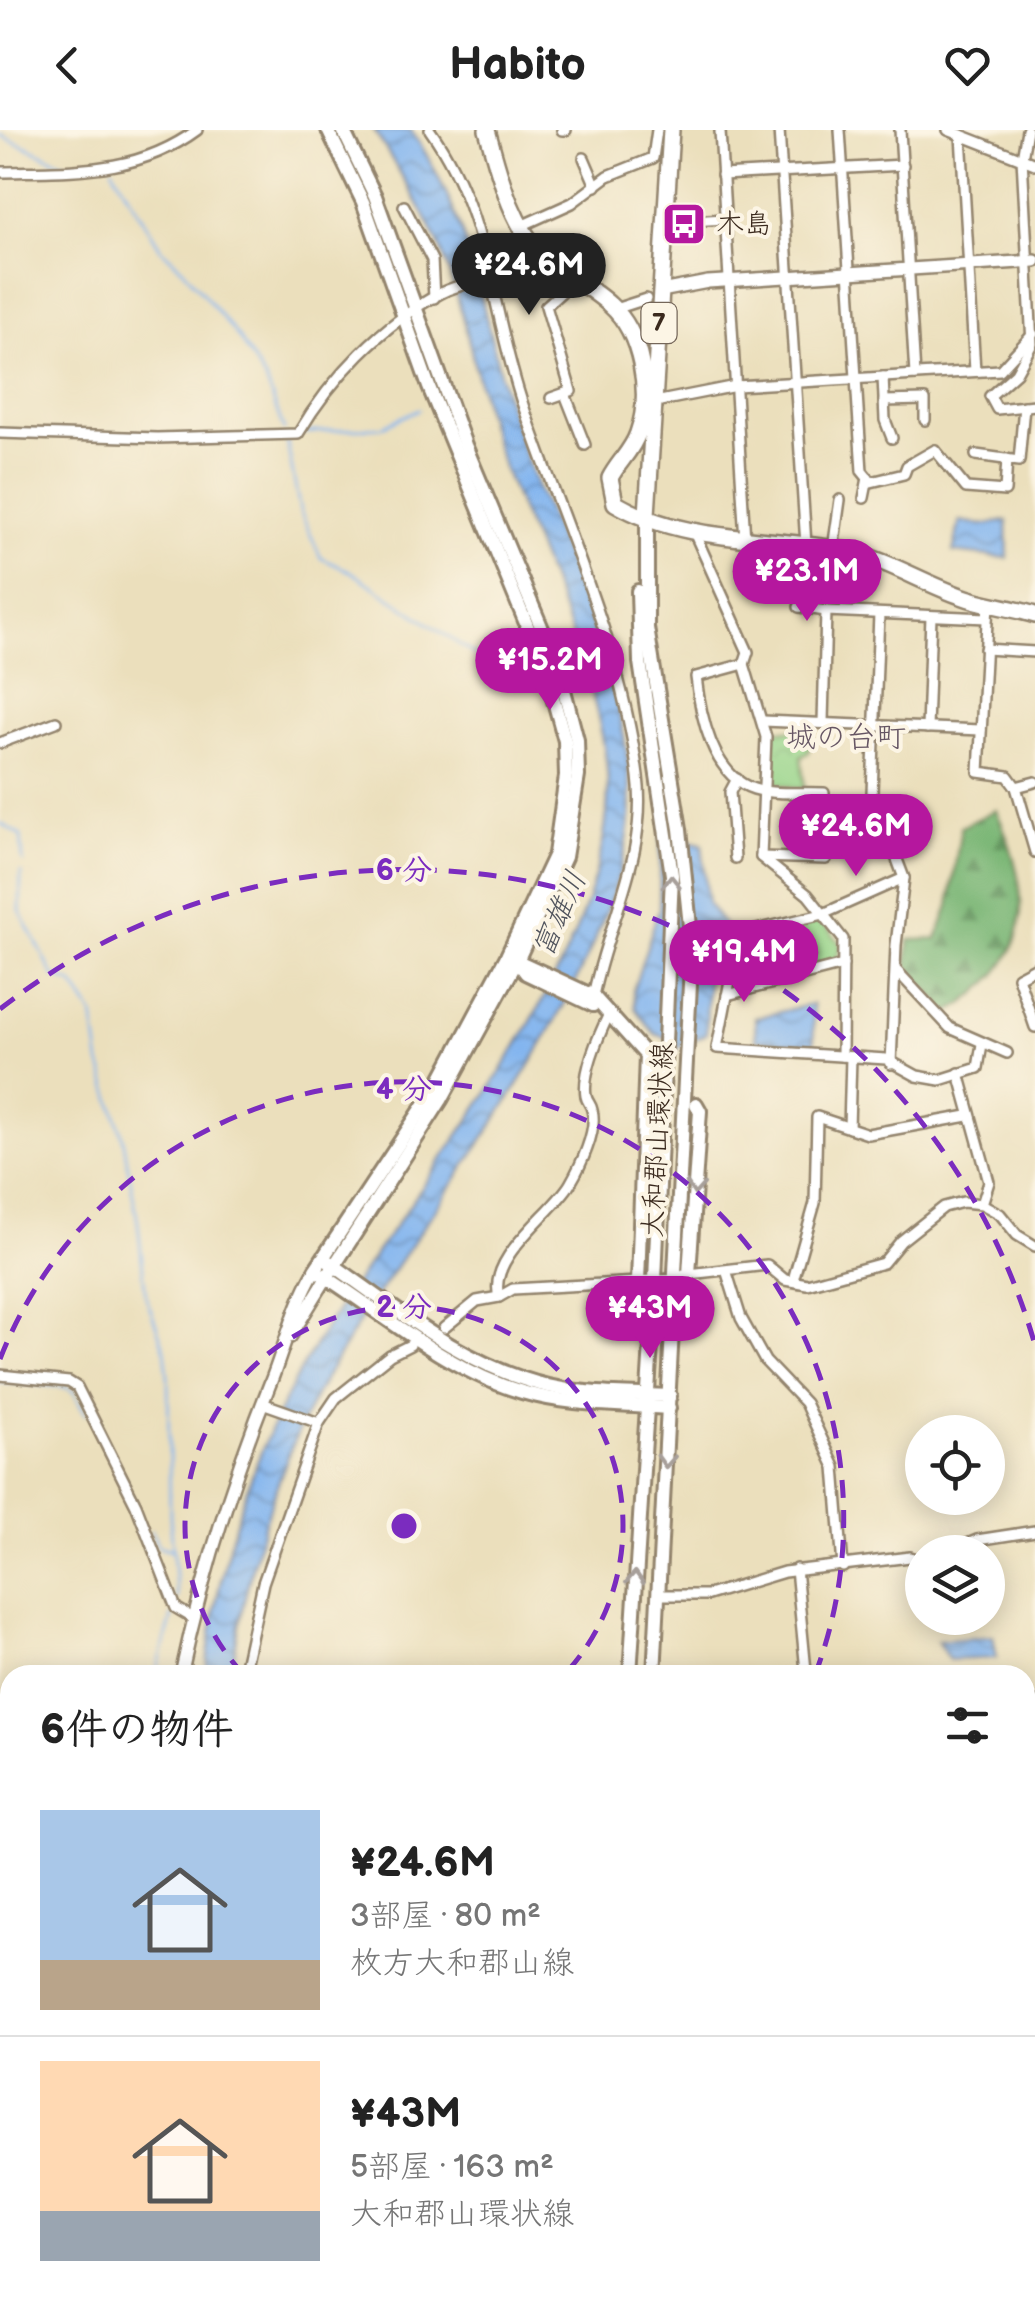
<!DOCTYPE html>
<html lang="ja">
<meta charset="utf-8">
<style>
:root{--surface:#fff;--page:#f6f6f6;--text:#222;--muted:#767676;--line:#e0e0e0;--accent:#b5179e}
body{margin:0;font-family:"Balsamiq Sans","Klee One",sans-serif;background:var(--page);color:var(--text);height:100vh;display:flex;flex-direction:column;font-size:38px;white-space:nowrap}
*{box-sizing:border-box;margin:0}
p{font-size:32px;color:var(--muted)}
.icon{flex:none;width:55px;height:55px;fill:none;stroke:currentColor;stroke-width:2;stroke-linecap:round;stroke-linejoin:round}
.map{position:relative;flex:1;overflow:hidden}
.sheet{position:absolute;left:0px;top:1535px;width:1035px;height:642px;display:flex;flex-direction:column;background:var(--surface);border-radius:30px 30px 0 0;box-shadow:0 5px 25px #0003}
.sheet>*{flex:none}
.tools{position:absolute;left:905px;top:1285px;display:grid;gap:20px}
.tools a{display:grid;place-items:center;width:100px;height:100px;border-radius:50%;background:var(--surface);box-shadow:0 5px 25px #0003;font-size:50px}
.price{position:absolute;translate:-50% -85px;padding:0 22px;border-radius:35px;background:var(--accent);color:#fff;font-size:32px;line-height:65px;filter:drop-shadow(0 2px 5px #0008)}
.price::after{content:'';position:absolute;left:50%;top:60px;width:30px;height:22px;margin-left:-15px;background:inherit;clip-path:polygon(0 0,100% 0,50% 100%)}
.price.selected{background:#222;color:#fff}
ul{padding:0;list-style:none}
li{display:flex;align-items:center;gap:30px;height:250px;padding:0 40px}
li+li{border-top:2px solid var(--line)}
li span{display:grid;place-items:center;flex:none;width:280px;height:200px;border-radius:0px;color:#555}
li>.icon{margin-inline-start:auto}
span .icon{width:120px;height:120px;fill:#fffc;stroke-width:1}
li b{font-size:42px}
h2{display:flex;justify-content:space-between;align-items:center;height:120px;padding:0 40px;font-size:42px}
header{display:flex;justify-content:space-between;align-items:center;height:130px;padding:0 40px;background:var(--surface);font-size:45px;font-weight:800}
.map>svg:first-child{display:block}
</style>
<header><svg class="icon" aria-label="back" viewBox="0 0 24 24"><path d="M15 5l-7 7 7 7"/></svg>Habito<svg class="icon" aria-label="heart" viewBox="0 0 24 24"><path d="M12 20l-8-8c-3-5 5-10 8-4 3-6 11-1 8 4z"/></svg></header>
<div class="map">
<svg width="1035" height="2176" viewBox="0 0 1035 2176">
<defs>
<pattern id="forest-firs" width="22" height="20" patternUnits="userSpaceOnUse" patternTransform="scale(2.5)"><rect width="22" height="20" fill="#79b675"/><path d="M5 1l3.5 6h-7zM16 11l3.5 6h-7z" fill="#64945f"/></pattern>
<pattern id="park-crowns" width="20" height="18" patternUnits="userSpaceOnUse" patternTransform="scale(2.5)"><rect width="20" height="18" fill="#97d489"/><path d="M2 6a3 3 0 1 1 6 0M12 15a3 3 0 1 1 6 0" fill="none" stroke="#83b676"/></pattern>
<pattern id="water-waves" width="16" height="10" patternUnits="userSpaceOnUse" patternTransform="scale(2.5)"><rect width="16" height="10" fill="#83b5ef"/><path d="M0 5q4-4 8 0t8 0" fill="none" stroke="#6c93c1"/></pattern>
</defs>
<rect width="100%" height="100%" fill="#fcf5e5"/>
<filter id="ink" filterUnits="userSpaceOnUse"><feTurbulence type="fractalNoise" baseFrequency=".01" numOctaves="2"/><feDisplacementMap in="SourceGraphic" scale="20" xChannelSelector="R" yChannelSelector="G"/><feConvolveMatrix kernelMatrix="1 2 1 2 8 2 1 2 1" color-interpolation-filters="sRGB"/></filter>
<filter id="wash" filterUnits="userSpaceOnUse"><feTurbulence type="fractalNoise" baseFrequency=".0048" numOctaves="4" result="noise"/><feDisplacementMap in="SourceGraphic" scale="40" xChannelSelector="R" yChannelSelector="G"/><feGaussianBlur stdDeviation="2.25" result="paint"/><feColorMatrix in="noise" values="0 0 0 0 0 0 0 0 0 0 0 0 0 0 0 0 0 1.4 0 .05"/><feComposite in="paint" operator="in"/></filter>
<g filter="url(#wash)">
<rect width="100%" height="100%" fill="#ebdfbc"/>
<path fill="#e8d2ee" d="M1025,1641L1035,1655V1777L1025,1779Z"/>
<path fill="url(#forest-firs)" stroke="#5a704a" stroke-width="2.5" d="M996,680C1035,769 1035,832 948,883L907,836L909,810L937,809L949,776L961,697Z"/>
<g fill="url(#park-crowns)" stroke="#697f54" stroke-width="2.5">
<path d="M772,600H810L809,622L801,627L805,660L770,652Z"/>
<path d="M819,789L842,815L835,834L809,841L800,795Z"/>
</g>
<g fill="url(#water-waves)" stroke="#5f7086" stroke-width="2.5">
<path d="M374,0H411C484,109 482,209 525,325C565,433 637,571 630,688C626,740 602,794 581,840C510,990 407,1108 325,1248C281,1323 240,1459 232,1545H206C216,1437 251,1326 305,1232C398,1070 607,851 608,660C608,562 540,432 504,338C476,265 469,182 437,111C419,72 396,36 374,0Z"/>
<path d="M960,391L982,395L1007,391L1008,428L953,422Z"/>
<path d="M661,705L702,714L708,774L724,795L708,838L706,904L676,919L677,911L655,904L646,893L635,878L633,861L659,778Z"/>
<path d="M813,874L814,915L756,910L755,888Z"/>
<path d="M993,1506L997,1528L949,1530L937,1511Z"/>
<path d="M786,2168H958L959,2176H785Z"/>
</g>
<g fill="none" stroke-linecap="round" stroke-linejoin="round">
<g stroke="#83b5ef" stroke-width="2.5">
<path d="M0,5L67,35L87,34"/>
<path d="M112,38L161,119L183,139L239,208L267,253L284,300"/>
<path d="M302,303L381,297L419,279"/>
<path d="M286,308L300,381L321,428L352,442L472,523L537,557"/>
<path d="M0,693L21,706L23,732"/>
<path d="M21,743L20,781L54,846L72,853L93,884L100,933L123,1008L138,1093L146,1167L165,1220L168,1246L170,1386L177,1468"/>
<path d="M0,1252L65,1257L73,1261L86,1284"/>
<path d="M151,1401L158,1416L172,1420"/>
<path d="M156,1545L172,1486"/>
<path d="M105,2168V2176"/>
</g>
</g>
</g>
<g filter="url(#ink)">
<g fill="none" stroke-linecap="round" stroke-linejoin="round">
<defs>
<g id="minor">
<path d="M430,0C490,84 491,183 524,278C565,398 622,519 638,646C648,724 608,791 593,866"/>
<path d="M562,0H566"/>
<path d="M779,0L806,415"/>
<path d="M840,0L862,341L871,352L904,344L907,336L935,320L966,358L1005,361L1007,329"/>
<path d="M900,0L915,245"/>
<path d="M948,0L1035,34"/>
<path d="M1027,0L1022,28L1032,214L1016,243L990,266L997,279L1035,275"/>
<path d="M720,1L745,410"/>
<path d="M961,5L975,241"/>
<path d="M584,28L596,56"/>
<path d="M0,42C72,40 136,45 197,0"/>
<path d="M722,45L903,35"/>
<path d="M404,76L432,130L434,168"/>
<path d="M691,91L725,89"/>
<path d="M521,96L572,73L608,46L653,28L657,0"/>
<path d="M615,179L646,169"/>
<path d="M883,247L885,290L892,308"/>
<path d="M565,264L585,315"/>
<path d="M551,268L571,261L546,176L576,149"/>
<path d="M884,271L925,270V290"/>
<path d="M655,272L736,256L1000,240L1033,204"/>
<path d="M0,303L157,308L298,304C331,248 382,194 441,163C456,155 476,152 493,147"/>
<path d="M976,325L1019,331L1024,276"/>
<path d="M864,368L868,348"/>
<path d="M693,400L748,522L744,534L766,607L761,727L808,765L843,809L842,926"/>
<path d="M833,419L840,370"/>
<path d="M784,442L815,450L816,417"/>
<path d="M988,473L979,642L1008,646L1016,657L1035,722"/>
<path d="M799,477L826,481"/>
<path d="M879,484L872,663L904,748L896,815L891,934"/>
<path d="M985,519L1035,522"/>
<path d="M744,534L696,547C700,583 712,646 754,659C775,665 802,662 824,663L826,729L761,727"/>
<path d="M763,591L981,600"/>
<path d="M823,592L826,481L987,488"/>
<path d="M927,598L931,486"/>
<path d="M0,613L56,592"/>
<path d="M1016,657L1035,652"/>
<path d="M735,728L730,662L737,649"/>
<path d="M904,748L823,784L739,804L717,918L886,929L917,946L940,950L978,938L982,914"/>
<path d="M1035,838L1018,847L1035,897"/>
<path d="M897,841L950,898L1007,923"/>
<path d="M727,865L843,835"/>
<path d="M959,943L989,1052L982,1074"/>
<path d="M849,998L851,927"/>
<path d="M727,1143L741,1188L765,1231L805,1273L835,1337L843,1437"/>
<path d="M689,1144L767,1135L785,1150L807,1154L883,1133L901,1111L944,1077L963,1072L982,1074L1000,1084L1017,1105L1035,1116"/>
<path d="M793,1150L815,1073L817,987L868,1004L968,986"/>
<path d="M499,1167C487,1127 552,1084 570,1054C580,1037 598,1000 592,980C591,974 587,972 586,966C582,942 599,905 609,884"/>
<path d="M444,1198L477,1171L499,1167L513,1159L638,1152"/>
<path d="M0,1245L69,1252L77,1257L136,1375L176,1478L193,1488"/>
<path d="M262,1273L319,1293"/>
<path d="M949,1422L977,1410L1035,1401"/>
<path d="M658,1465H708L784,1442L910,1427L922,1431"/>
<path d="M243,1545L263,1453L319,1293L336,1268L390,1225L410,1215"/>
<path d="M783,1545L806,1541L796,1439"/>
<path d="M1025,1574L1035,1572"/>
<path d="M1025,1636L1035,1651"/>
<path d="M1025,1781L1035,1779"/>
<path d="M0,1824L10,1825"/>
<path d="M1026,1932L1032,2009"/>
<path d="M191,2168L192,2176"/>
<path d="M326,2176L329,2168"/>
</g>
<g id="tertiary">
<path d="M661,161L708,152L1035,131"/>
<path d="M290,1207L327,1147"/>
<path d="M181,1545C203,1441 234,1344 273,1246C287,1209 295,1174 315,1140"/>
<path d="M170,2168L171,2176"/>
<path d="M980,2168L985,2176"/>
</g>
<g id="secondary">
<path d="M328,0L363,72L429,257L546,542L565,611L566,646L555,724L507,826L439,953L315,1140C381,1181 446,1240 522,1262C570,1276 619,1274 669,1278"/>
<path d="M647,385V498L680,699L692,816L654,1545"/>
<path d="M511,828L593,866L646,925L638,1152L675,1151L689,1144L700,981L696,974"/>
<path d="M517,831L526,843L593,875"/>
<path d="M329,1132C396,1179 466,1237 548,1256C587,1265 630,1264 670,1266"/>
<path d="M327,1147L441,970L517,831L565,727L578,646L577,610L558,537L465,315L375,66L343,0"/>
<path d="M630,1545L655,1151L672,745L640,532L638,461"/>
<path d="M1025,1899H1035"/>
<path d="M0,1970L10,1968"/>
<path d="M595,2176L596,2168"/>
<path d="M619,2176L620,2168"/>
</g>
<g id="primary">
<path d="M487,0C499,42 510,93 542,125C562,144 590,156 610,175C642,203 652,264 638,303C632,321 618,332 610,348L615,373C684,414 771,406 847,421C888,430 921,452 961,466C984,475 1011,477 1035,485"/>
<path d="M647,385L671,0"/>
</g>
</defs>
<use href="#minor" stroke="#93846d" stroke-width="14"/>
<use href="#tertiary" stroke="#93846d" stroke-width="16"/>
<use href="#secondary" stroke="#93846d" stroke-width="18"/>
<use href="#primary" stroke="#93846d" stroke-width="20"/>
<use href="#minor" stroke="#fff" stroke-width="9"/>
<use href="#tertiary" stroke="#fff" stroke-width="11"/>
<use href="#secondary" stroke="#fff" stroke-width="12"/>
<use href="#primary" stroke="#fff" stroke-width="15"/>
</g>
<defs><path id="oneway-chevron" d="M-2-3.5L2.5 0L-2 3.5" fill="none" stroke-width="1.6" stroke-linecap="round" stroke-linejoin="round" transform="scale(2.5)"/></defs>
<g stroke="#a79f9a">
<use href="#oneway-chevron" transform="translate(671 752) rotate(-91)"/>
<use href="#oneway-chevron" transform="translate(695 1058) rotate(94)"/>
<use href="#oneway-chevron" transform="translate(666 1331) rotate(93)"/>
<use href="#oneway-chevron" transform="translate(635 1448) rotate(-87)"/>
</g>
</g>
<g fill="none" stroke="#7b2cbf" stroke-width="5" stroke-dasharray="18 12">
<path d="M243 1544A219 219 0 1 1 565 1544"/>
<path d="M10 1584A437 437 0 0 1 0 1563M0 1229A437 437 0 0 1 816 1542"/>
<path d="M0 879A656 656 0 0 1 1035 1215"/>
</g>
<defs>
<symbol id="bus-square" viewBox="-11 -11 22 22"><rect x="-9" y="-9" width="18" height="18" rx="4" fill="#b5179e" stroke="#fcf5e5"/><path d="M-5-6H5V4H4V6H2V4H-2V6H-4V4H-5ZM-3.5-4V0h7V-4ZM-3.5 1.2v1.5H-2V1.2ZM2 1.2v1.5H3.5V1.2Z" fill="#fff"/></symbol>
</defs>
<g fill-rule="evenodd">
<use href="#bus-square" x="659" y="69" width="50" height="50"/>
</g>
<g text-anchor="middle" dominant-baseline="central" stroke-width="8" stroke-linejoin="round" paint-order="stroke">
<rect fill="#fcf5e5" stroke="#75675a" stroke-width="2.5" x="641.5" y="173" width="35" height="40" rx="8"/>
<g font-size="25" font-weight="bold" fill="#3b2a1e">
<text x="659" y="193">7</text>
</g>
<g font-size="28" fill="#3b2a1e" stroke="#fcf5e5" text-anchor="start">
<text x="716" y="94">木島</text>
</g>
<g font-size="28" fill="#3b2a1e" stroke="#fcf5e5">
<text transform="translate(658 1010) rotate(-87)">大和郡山環状線</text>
</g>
<g font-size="30" fill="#665664" stroke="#fcf5e5">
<text x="846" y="608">城の台町</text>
</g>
<g font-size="30" font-style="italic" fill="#51545d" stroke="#fcf5e5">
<text transform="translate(560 784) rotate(-66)">富雄川</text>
</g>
</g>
<circle cx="404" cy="1396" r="15" fill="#7b2cbf" stroke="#fcf5e5" stroke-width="5"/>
<g font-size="30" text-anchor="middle" font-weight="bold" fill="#7b2cbf" stroke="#fcf5e5" stroke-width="8" stroke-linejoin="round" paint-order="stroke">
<text x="404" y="750">6 分</text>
<text x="404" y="969">4 分</text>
<text x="404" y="1187">2 分</text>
</g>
</svg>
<div class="tools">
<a><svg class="icon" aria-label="locate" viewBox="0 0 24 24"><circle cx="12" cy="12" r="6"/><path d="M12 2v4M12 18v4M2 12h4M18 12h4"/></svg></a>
<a><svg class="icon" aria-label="layers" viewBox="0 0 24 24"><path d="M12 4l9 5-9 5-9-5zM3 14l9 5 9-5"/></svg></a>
</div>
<b class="price selected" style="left:529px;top:188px">¥24.6M</b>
<b class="price" style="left:807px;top:494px">¥23.1M</b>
<b class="price" style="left:550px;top:583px">¥15.2M</b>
<b class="price" style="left:856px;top:749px">¥24.6M</b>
<b class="price" style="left:744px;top:875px">¥19.4M</b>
<b class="price" style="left:650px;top:1231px">¥43M</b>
<section class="sheet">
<h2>6件の物件<svg class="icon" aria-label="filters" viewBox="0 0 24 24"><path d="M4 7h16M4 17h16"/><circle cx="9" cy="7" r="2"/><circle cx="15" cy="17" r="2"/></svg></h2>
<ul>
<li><span style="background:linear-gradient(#a9c7e8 75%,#b9a48a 0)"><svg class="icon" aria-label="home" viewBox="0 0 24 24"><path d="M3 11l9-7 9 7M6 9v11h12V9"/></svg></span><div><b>¥24.6M</b><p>3部屋 · 80 m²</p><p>枚方大和郡山線</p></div></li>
<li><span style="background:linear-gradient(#ffd9b3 75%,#9aa5b1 0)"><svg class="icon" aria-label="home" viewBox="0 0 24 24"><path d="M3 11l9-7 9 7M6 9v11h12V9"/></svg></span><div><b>¥43M</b><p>5部屋 · 163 m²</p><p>大和郡山環状線</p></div></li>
</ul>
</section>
</div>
